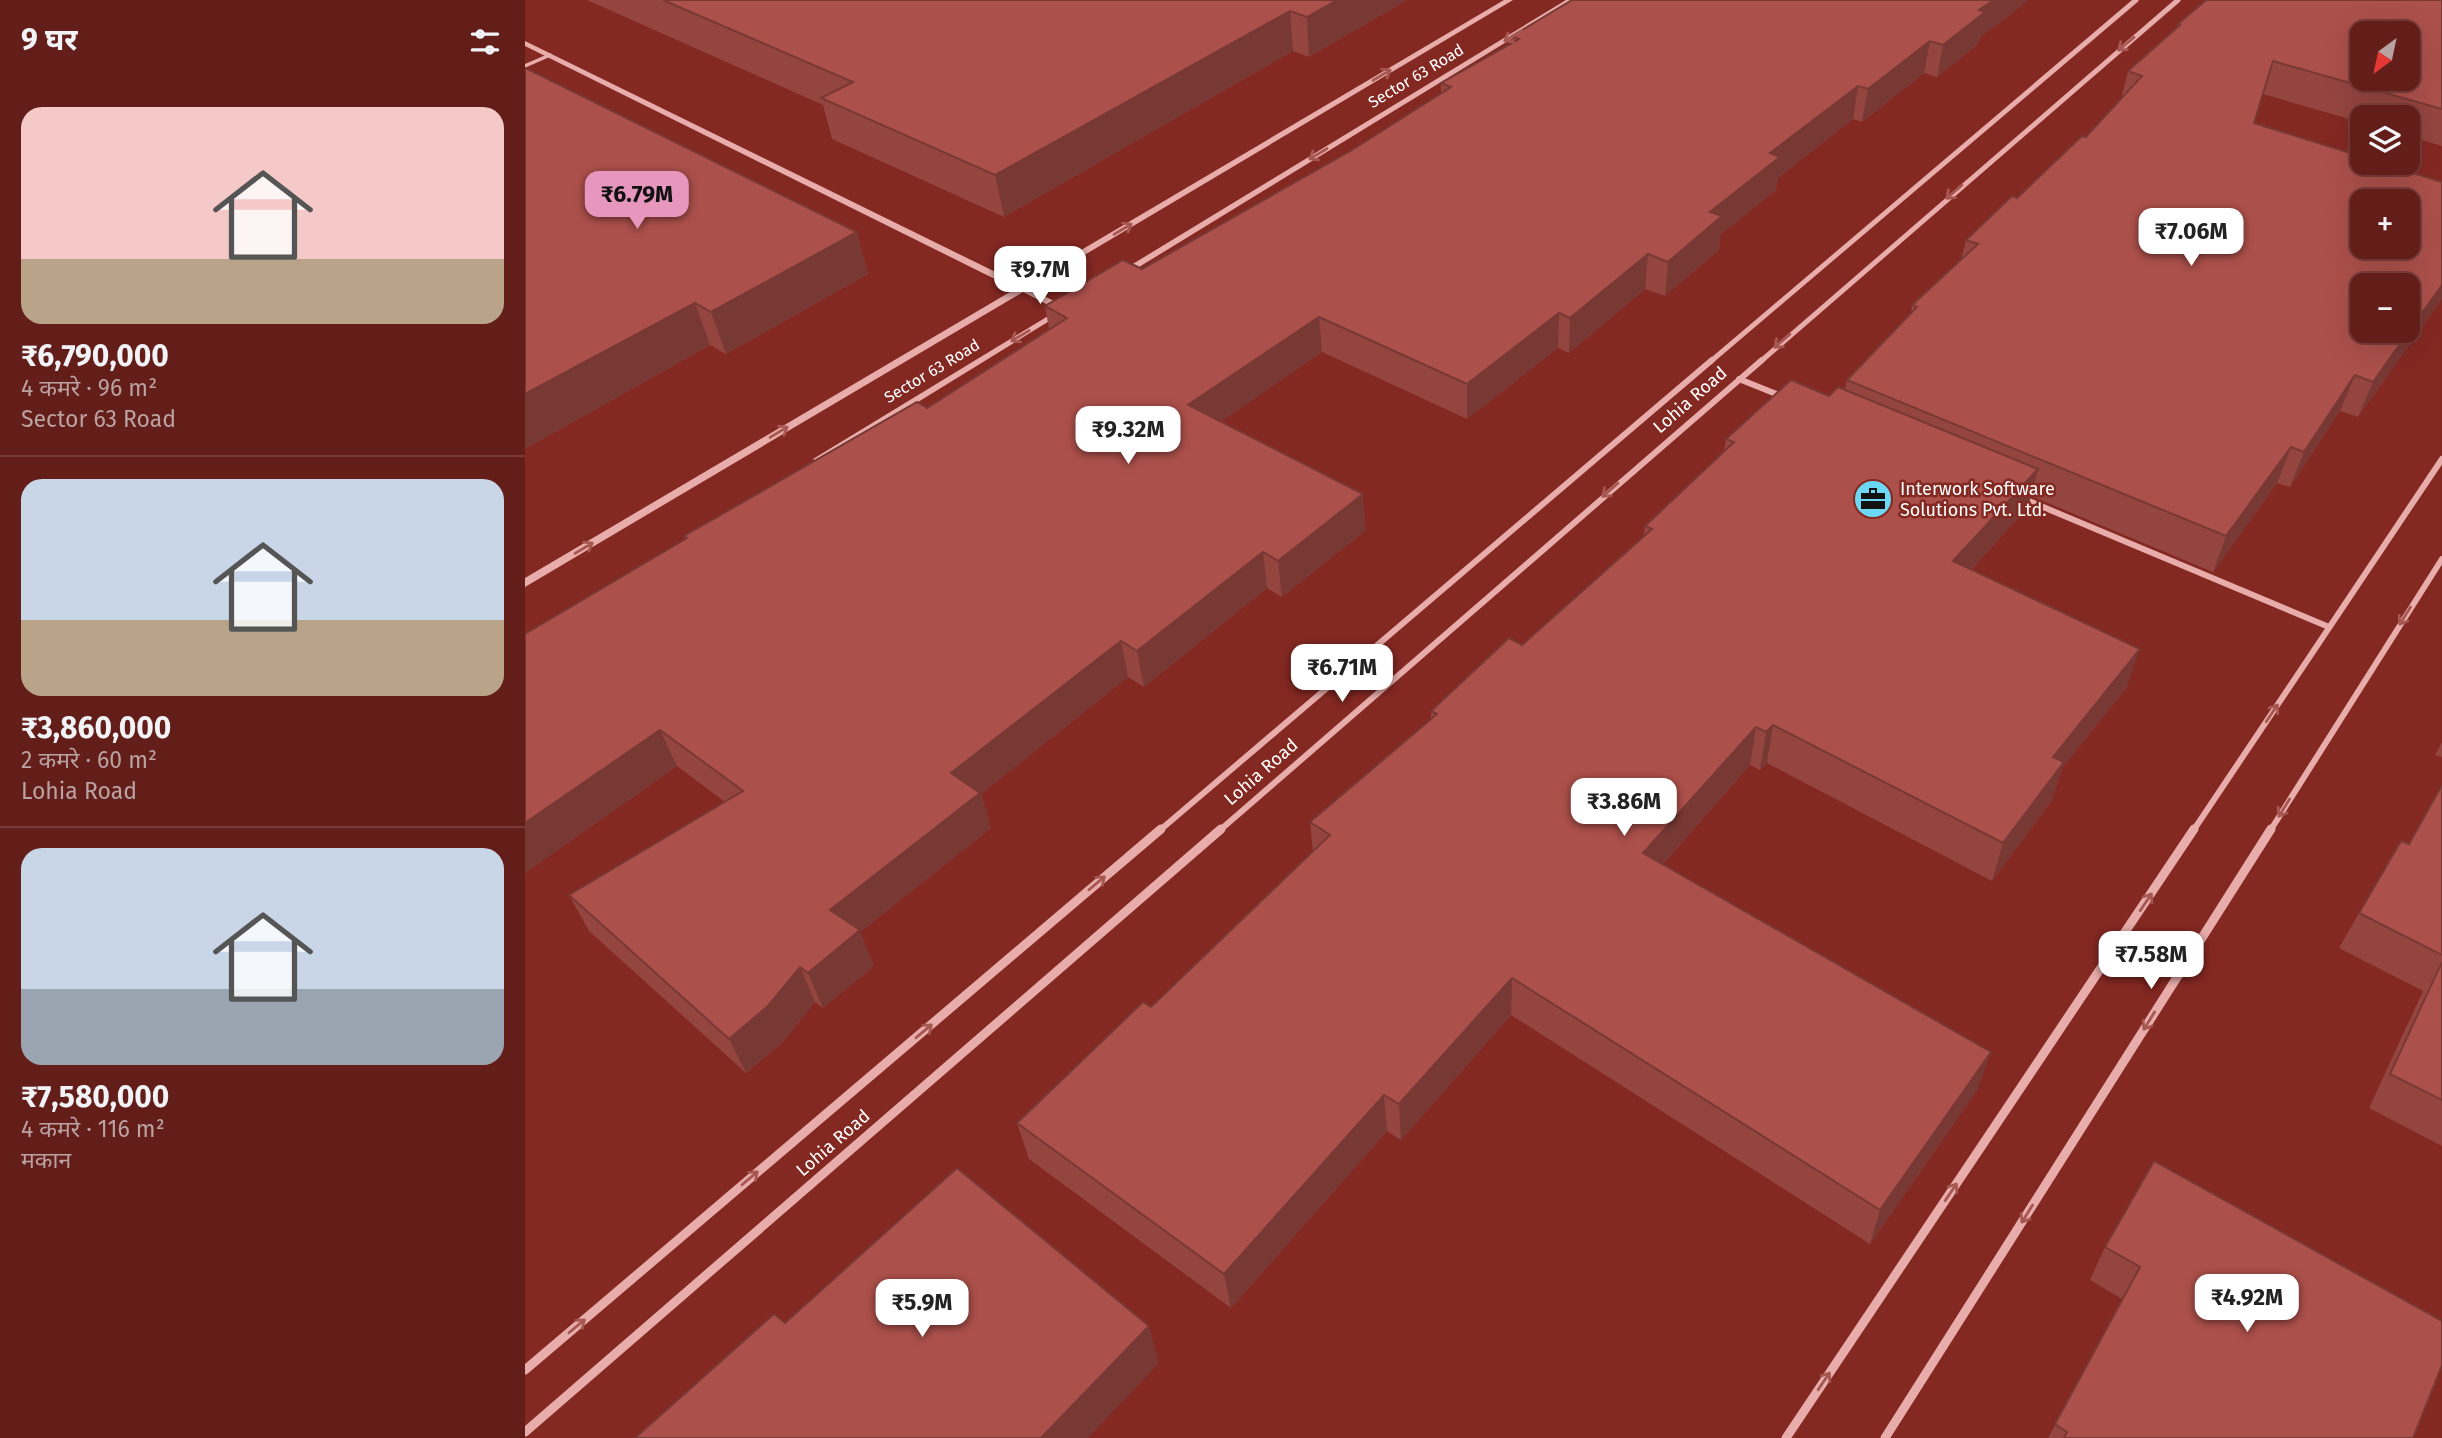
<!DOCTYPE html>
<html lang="hi">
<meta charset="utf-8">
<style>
:root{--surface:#631e1a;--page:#6c2b27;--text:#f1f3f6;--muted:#bba2a2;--line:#773c39;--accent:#e797bd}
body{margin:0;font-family:"Fira Sans","Noto Sans Devanagari",sans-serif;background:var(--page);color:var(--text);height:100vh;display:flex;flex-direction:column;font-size:26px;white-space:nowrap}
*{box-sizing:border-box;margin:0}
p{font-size:23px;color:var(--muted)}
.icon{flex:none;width:38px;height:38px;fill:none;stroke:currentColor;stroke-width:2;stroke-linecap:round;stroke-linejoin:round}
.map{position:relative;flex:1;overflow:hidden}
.panel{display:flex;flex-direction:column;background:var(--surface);width:525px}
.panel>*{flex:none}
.needle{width:46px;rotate:213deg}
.fabs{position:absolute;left:1825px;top:21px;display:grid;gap:14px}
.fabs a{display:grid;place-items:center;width:70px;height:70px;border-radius:14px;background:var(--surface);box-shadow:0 7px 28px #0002,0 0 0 2px var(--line);font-size:35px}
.price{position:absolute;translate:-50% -60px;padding:0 16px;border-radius:14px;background:#fff;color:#222;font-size:23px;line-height:46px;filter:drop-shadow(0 2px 4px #0008)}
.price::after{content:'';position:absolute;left:50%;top:42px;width:21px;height:16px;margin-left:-10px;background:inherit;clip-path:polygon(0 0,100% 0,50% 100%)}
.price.current{background:var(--accent);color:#111}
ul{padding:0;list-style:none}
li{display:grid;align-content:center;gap:14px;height:371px;padding:0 21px}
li+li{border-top:2px solid var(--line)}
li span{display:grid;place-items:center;height:217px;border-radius:21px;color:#555}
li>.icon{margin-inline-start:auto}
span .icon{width:126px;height:126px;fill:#fffc;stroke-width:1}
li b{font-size:30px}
h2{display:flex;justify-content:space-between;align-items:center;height:84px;padding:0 21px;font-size:30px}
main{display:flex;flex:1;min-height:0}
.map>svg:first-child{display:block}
</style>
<main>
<section class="panel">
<h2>9 घर<svg class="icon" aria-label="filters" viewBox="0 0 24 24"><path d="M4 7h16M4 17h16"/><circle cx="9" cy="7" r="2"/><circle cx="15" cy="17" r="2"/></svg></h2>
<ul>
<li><span style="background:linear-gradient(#f6c9c9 70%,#b9a48a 0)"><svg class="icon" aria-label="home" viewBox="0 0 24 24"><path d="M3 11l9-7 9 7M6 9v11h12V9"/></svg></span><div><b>₹6,790,000</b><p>4 कमरे · 96 m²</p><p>Sector 63 Road</p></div></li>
<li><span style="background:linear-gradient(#c9d6e8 65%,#b9a48a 0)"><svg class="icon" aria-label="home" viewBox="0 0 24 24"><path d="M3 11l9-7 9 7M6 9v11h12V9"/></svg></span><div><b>₹3,860,000</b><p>2 कमरे · 60 m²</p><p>Lohia Road</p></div></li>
<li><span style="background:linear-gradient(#c9d6e8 65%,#9aa5b1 0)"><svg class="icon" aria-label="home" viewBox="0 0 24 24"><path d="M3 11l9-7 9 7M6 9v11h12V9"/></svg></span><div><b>₹7,580,000</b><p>4 कमरे · 116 m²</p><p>मकान</p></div></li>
</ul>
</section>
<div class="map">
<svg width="1917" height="1438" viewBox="0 0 1917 1438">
<rect width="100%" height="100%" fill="#842822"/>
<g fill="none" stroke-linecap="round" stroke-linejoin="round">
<path stroke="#e8adab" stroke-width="3.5" d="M0,66L25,55"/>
<g stroke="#e8adab" stroke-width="5">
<path d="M1185,362L1611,0"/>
<path d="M1235,362L1653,0"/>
</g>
<g stroke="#e8adab" stroke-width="6">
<path d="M1214,379L1259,397"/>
<path d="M1499,499L1804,627"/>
<path d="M634,831L1187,360"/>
<path d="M694,831L1237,360"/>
<path d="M1668,831L1917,459"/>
<path d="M1745,831L1917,559"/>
</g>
<g stroke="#e8adab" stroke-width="9">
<path d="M0,1370L636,829"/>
<path d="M0,1432L696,829"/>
<path d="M1261,1438L1669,829"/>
<path d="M1360,1438L1746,829"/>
</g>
<g fill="#e8adab" fill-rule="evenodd">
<path d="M979,0H988L504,288L544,309L297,461L293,462L288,459L533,310L498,292L0,587V578L490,289L0,46V41L497,285Z"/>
<path d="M1041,0H1050L601,275H595L593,273Z"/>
</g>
</g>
<g fill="#944540">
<path d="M62,0H882L784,57L768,51L479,217L307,139L298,105Z"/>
<path d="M1917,0V146L1883,136V117H1838V123L1738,94L1729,123L1917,182V299L1833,417L1815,411L1765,487L1752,483L1688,572L1506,496L1503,507L1446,570L1602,687L1537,768L1527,800L1467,881L1242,763L1235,770L1225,765L1138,864L1453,1089L1345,1244L986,1015L876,1140L862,1131L706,1308L504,1159L492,1123L626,1007L788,852L785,822L906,719V711L997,645L1119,536L1120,526L1199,451L1201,439L1320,389L1322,380L1386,313L1387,305L1436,260L1441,240L1492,198L1561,137L1596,99L1603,71L1651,29L1653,24Z"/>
<path d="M1489,12L1455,37L1453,44L1412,77L1399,73L1337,122L1328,119L1253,178L1251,190L1195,235L1194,250L1140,296L1120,289L1044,353L1033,348L942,419L797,352L695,422L841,530L757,597L742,588L619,687L603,677L456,794L466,828L335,932L349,966L298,1008L290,1002L259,1041L221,1073L64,931L44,895L200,802L152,766L0,873L160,539L159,536L402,408L524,329L520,306L617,269L827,150L916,93V83L987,43V36Z"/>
<path d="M0,68L332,232L343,274L201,354L185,345L0,449Z"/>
<path d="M1917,742V757L1910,755Z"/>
<path d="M1917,785V1146L1844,1108L1898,991L1814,948L1834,913L1884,844Z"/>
<path d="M1629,1161L1888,1438H1523L1597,1299L1565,1280L1580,1247Z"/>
</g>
<g fill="#783834">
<path d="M812,0H882L784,57L782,17Z"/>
<path d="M1469,0H1503L1489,12L1455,37L1453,44L1412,77L1418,45L1454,10Z"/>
<path d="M765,11L768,51L479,217L470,175Z"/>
<path d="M1405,41L1399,73L1337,122L1343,89Z"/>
<path d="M1333,86L1328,119L1253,178L1251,190L1195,235L1194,250L1140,296L1143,262L1185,212L1245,153Z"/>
<path d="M332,232L343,274L201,354L186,312Z"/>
<path d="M1123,254L1120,289L1044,353L1045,318Z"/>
<path d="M1917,285V299L1833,417L1848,382Z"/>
<path d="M170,303L185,345L0,449V394Z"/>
<path d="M1034,313L1033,348L942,419V384Z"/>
<path d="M794,317L797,352L668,441L663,405Z"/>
<path d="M1830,375L1815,411L1765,487L1779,452Z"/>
<path d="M1766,447L1752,483L1688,572L1701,536Z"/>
<path d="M1513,469L1503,507L1419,599L1428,561Z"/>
<path d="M838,494L841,530L757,597L753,561Z"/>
<path d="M738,552L742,588L619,687L612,651Z"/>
<path d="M596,641L603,677L456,794L466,828L335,932L349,966L298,1008L283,973L305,910L426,773Z"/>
<path d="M1615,649L1602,687L1537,768L1527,800L1467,881L1478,843L1528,757Z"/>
<path d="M1248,725L1242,763L1235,770L1241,732Z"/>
<path d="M1231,727L1225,765L1115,890L1118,853Z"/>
<path d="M135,730L152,766L0,873V823Z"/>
<path d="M275,967L290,1002L259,1041L221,1073L204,1039Z"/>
<path d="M987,978L986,1015L876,1140L874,1104Z"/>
<path d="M1466,1052L1453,1089L1345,1244L1355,1210Z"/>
<path d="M859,1095L862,1131L706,1308L699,1274Z"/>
<path d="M624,1326L634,1363L563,1438H516Z"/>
</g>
<g fill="#ac504b" stroke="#783834" stroke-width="2" fill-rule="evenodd">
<path d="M138,0H812L782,17L765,11L470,175L296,98L328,82Z"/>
<path d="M1047,0H1469L1454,10L1460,12L1418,45L1405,41L1343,89L1333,86L1245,153L1255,157L1185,212L1197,216L1143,262L1123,254L1045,318L1034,313L942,384L794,317L663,405L838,494L753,561L738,552L612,651L596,641L426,773L455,793L305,910L335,930L283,973L275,967L243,1006L204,1039L44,895L218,791L135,730L0,823V634L162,538L159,536L392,402L402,408L542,318L520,306L598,260L617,269L827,150L926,87L916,83L994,39L987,36Z"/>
<path d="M1681,0H1917V109L1748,61L1729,123L1838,157V163H1856L1917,182V285L1848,382L1830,375L1779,452L1766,447L1701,536L1322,380L1392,307L1387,305L1453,244L1441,240L1487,196L1492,198L1557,136L1561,137L1617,76L1603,71L1655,25L1653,24ZM1838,33H1883V79H1838ZM1838,201H1883V247H1838ZM1838,285H1883V331H1838Z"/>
<path d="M0,68L332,232L186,312L170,303L0,394Z"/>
<path d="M1266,380L1304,396L1313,387L1513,469L1428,561L1615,649L1528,757L1539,762L1478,843L1248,725L1241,732L1231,727L1118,853L1466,1052L1355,1210L987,978L874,1104L859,1095L699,1274L492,1123L618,1002L626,1007L805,835L785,822L912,714L906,711L984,638L997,645L1127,529L1120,526L1209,442L1201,439Z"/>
<path d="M1917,785V955L1834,913L1876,841L1884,844Z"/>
<path d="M1917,962V1100L1865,1074Z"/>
<path d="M1629,1161L1917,1321V1365L1888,1438H1539L1542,1432L1530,1424L1615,1267L1580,1247Z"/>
<path d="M432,1168L624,1326L516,1438H110L249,1314L260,1323Z"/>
</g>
<defs><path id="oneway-shaft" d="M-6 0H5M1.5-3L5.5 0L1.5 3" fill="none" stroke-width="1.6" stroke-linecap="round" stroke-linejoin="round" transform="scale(1.75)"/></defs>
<g stroke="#a75752">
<use href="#oneway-shaft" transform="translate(988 36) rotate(149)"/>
<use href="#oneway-shaft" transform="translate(1601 44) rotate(140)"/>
<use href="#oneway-shaft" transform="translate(857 75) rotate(-31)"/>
<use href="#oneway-shaft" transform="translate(793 154) rotate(149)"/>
<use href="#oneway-shaft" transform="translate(1429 192) rotate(139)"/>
<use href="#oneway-shaft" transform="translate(598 229) rotate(-31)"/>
<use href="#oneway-shaft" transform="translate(495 336) rotate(149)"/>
<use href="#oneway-shaft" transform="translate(1257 341) rotate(139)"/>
<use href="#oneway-shaft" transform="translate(254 432) rotate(-31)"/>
<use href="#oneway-shaft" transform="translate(1085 490) rotate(139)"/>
<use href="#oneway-shaft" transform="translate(59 548) rotate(-31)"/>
<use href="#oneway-shaft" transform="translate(1880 616) rotate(122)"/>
<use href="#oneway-shaft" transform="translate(1747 713) rotate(-56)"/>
<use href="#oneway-shaft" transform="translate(1759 808) rotate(122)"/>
<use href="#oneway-shaft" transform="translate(572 883) rotate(-40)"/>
<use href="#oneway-shaft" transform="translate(1621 902) rotate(-56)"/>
<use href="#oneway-shaft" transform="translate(1624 1021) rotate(122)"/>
<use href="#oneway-shaft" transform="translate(399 1031) rotate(-40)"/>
<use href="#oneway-shaft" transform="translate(225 1178) rotate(-40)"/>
<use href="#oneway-shaft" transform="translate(1426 1192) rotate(-56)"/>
<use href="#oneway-shaft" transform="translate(1502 1214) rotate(122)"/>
<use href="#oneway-shaft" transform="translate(52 1326) rotate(-40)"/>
<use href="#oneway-shaft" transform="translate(1299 1381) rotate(-56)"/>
</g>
<defs>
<symbol id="office-disc" viewBox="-11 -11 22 22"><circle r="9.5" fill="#6dd8f4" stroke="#842822"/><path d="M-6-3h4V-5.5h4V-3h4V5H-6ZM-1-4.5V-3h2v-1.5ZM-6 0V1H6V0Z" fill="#111"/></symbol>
</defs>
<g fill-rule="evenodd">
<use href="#office-disc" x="1326" y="477" width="44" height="44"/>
</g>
<g text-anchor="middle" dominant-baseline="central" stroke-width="5" stroke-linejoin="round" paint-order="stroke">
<g font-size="16" fill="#fff" stroke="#842822">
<text transform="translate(891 76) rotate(-31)">Sector 63 Road</text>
<text transform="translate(407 371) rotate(-31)">Sector 63 Road</text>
</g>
<g font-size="18" fill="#fff" stroke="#842822">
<text transform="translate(1165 400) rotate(-41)">Lohia Road</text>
<text transform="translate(736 772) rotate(-41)">Lohia Road</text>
<text transform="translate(308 1143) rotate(-41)">Lohia Road</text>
</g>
<g font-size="18" fill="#fff" stroke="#842822" text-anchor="start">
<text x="1375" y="489">Interwork Software<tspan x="1375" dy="21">Solutions Pvt. Ltd.</tspan></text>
</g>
</g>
</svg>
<div class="fabs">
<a><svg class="needle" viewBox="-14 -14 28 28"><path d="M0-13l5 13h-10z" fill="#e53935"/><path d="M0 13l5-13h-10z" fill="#bba2a2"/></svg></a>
<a><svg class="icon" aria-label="layers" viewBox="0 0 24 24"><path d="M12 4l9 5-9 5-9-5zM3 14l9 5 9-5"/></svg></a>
<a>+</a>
<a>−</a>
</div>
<b class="price current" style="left:112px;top:231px">₹6.79M</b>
<b class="price" style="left:1666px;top:268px">₹7.06M</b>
<b class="price" style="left:515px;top:306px">₹9.7M</b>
<b class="price" style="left:603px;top:466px">₹9.32M</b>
<b class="price" style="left:817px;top:704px">₹6.71M</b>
<b class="price" style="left:1099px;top:838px">₹3.86M</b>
<b class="price" style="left:1626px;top:991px">₹7.58M</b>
<b class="price" style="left:1722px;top:1334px">₹4.92M</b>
<b class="price" style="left:397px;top:1339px">₹5.9M</b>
</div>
</main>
